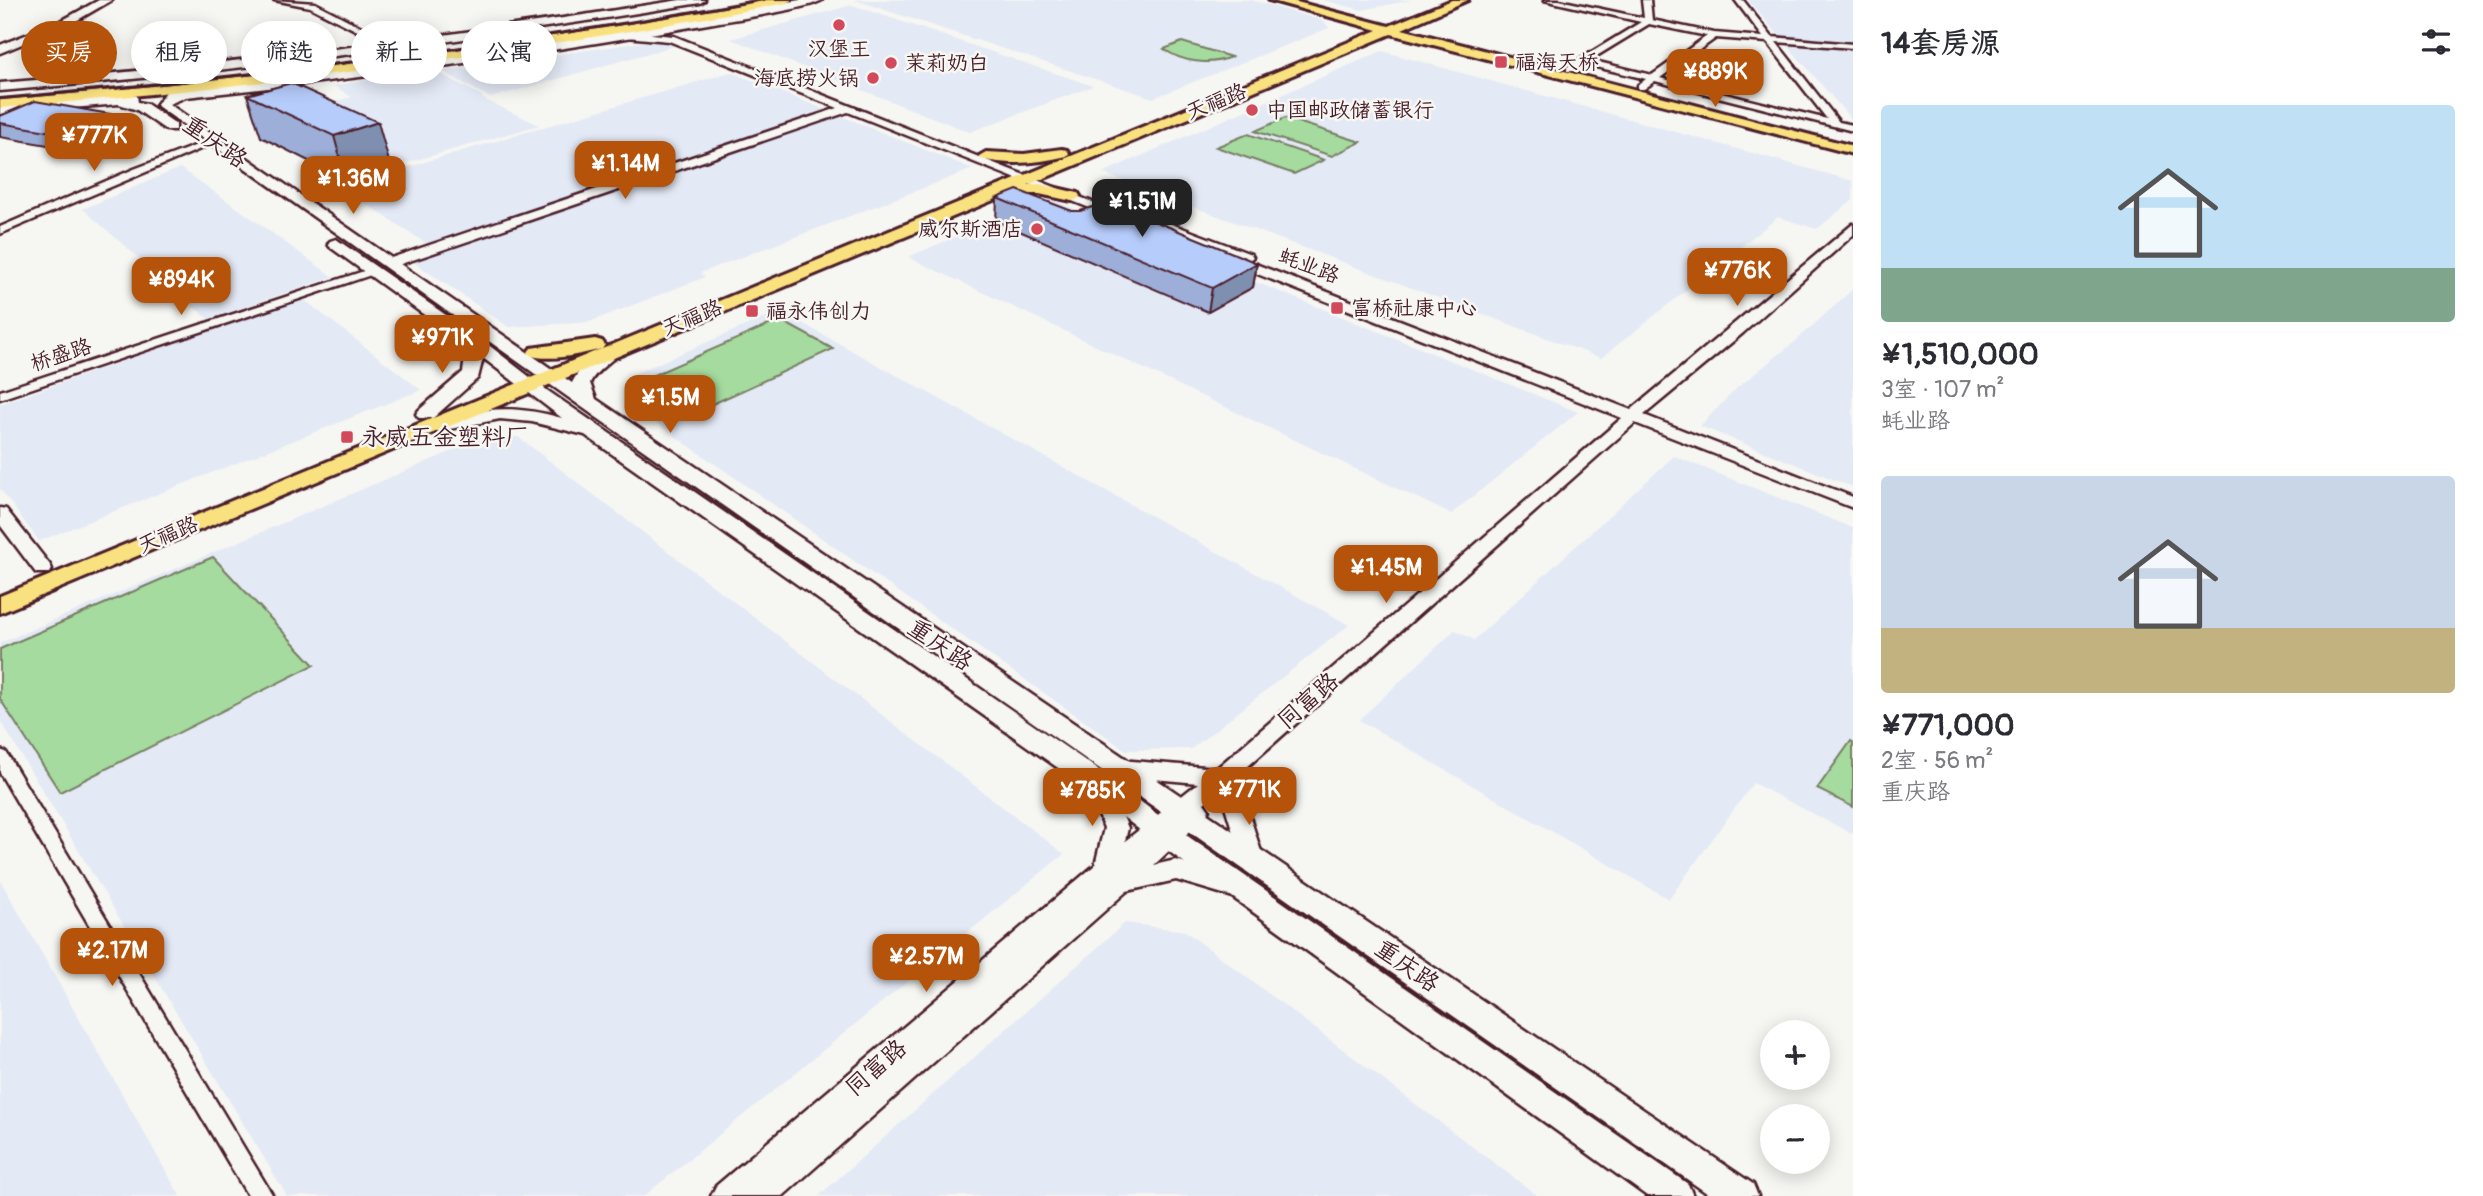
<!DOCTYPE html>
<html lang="zh">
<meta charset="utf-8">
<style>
:root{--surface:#fff;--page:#f7f7f7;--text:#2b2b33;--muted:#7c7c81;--accent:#b45309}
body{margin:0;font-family:Pangolin,"LXGW WenKai TC",sans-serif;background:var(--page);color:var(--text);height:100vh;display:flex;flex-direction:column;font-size:26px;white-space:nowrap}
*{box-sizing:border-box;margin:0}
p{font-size:23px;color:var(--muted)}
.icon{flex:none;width:38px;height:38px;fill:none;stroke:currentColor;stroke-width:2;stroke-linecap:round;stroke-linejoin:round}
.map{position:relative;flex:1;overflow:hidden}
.panel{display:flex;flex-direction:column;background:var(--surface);width:630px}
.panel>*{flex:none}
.guide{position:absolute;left:21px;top:21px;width:665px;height:63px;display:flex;gap:14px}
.tools{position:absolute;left:1760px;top:1020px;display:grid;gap:14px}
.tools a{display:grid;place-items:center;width:70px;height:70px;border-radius:50%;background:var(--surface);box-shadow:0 4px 18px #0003;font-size:35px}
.price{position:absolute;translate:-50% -60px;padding:0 16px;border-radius:14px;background:var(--accent);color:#fff;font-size:23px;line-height:46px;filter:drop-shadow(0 2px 4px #0008)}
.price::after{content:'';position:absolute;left:50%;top:42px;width:21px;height:16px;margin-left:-10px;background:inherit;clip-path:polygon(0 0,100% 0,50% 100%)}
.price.active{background:#222;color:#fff}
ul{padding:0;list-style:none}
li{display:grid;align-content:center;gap:14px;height:371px;padding:0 28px}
li span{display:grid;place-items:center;height:217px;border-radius:7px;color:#555}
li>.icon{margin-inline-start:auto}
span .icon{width:126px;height:126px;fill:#fffc;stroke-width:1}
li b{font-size:30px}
h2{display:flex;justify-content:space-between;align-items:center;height:84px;padding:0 28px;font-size:30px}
.tag{padding:0 24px;border-radius:32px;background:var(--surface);box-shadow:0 4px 18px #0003;font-size:24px;line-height:63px}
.tag.active{background:var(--accent);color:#fff}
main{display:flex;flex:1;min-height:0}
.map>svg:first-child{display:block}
</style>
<main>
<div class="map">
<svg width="1853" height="1196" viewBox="0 0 1853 1196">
<rect width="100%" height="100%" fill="#f6f6f2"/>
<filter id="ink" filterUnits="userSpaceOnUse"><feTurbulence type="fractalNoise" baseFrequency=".0143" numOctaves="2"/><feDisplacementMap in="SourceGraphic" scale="14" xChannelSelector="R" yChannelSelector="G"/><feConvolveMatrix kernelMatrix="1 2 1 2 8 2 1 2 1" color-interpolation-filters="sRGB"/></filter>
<g filter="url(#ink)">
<g fill="#e3e9f5">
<path d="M855,0H1251L1324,21L1329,28L1153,98Z"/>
<path d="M1323,0H1411L1362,10Z"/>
<path d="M1748,0H1853V121Z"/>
<path d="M852,5L1093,86L970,132L731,39Z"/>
<path d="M657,40L673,46L490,98L442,71Z"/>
<path d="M1382,51L1853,181V200L1817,229L1778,217L1601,358L1102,173Z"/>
<path d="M430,68L482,96L483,99L539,125L399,165L307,109L352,97L334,86Z"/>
<path d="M731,72L973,169L700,273L705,277L589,322L509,327L406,257L432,247L340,187Z"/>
<path d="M180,168L240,210L333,277L208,319L83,209Z"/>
<path d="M1047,198L1578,412L1451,514L908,257Z"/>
<path d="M1853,289V487L1700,426L1737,388L1796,341Z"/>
<path d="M303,299L421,390L39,541L0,489V404Z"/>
<path d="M780,311L1349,625L1191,749L1126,750L626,402L629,376Z"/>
<path d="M518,437L1064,854L644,1196H287L0,720V643L481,439Z"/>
<path d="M1674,456L1853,528V834L1753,783L1669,899L1359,720L1455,630L1474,640Z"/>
<path d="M0,880L180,1196H0Z"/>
<path d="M1125,923L1185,931L1538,1196H819Z"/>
</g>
<g fill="#a5db9e" stroke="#787d64" stroke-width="2">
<path d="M1182,42L1231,57C1210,66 1181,62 1164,49Z"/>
<path d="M1285,118L1361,142L1332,156L1255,131Z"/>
<path d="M1248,134L1324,160L1294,174L1216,147Z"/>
<path d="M780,320L833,349L684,417L633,384Z"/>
<path d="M213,557L314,665L60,792L0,699V649Z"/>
<path d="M1851,741L1853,742V807L1817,789Z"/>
</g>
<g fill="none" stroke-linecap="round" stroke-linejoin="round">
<defs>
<g id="minor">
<path d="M274,0L315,3L398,46L391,48L310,7Z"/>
<path d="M1544,0H1559L1644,18L1642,0H1650L1652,20L1714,33L1763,37L1735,0H1743L1772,37L1853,44V48L1776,42L1839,122L1853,125V131L1655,81L1644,89H1638V85L1646,79L1584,64L1573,71H1567V67L1641,22ZM1649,24L1707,36L1652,75L1590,60ZM1716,38L1767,42L1827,119L1660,78Z"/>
<path d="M197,145L205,147L0,234V227L134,169Z"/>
<path d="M373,268L379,271L377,273L0,399V391Z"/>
<path d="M0,750L6,752L273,1196H248L0,773Z"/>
</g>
<g id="tertiary">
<path d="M629,32L674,36L1125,215L1123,218H1115L848,112L395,266H385V260L838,108L669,41L626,37L624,35Z"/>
<path d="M1140,212L1251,254L1253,257L1248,261L1631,410L1853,224V235L1743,333L1644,415L1853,497V508L1635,423L1237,776L1263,858L1259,865L1251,867L1243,865L1220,790L1204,803L1209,810L1206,816L1154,865L1176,860L1230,876L1239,879L1242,886L1239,893L1230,896L1176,880L1127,891L783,1196H711L716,1186L1095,865L1104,828L1086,782L1089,776L1097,774L1105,776L1108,782L1128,828L1125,841L1198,783L1120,776L1112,774L1109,768L1112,762L1120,760L1217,768L1622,418L1227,262L1225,259L1230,255L1135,219V213Z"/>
<path d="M0,508L6,509L50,565L52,569L50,573H36L0,525Z"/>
</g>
<g id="secondary">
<path d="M99,0H112L69,25L0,53V45L61,21Z"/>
<path d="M680,0H705L700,3C468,41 235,72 0,91V83C228,65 454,36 680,0Z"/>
<path d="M800,0H822C809,9 730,20 708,24C535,55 361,79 186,97L169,104L572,383C580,368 598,343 617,348L620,352C610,363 597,369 590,383L596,399L1753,1184L1758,1196H1711L596,417L156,105L166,92L170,91L495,52Z"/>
<path d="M133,95L137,96L138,102L147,104L176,124V130H166L137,110L119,104L0,114V106Z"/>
<path d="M336,239L482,340L548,391L1106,775L1166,821L1688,1184L1693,1196H1647L1146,835L1088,789L585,435L532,422L500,419L435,432L428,430L425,426L428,422C480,409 509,403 562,418L483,358L478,378L433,418H419L416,414L419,410L463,372L465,357L452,335L330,247L328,244L330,241Z"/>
</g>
<g id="primary">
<path d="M767,0H792L786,3C526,53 264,86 0,108V100C258,78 513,47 767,0Z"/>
<path d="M1269,0H1289L1389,26L1452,0H1468L1402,29L1853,146V154L1391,34L1028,185L1039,184L1078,193L1080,196L1078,199L1072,201L1039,194H1008L0,613V596L601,349C579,355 553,361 531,356L528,352L531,348L595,339L602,341L605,345L602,349L1378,30Z"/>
<path d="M1062,149L1067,150L1069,153L1067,156C1039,163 1010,166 981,159L979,156L986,152L1024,154Z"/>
</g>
</defs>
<use href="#minor" stroke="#4a1f2b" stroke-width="5"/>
<use href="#tertiary" stroke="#4a1f2b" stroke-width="5"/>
<use href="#secondary" stroke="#4a1f2b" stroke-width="5"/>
<use href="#primary" stroke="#4a1f2b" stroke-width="6"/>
<use href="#minor" fill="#f6f6f2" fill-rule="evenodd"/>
<use href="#tertiary" fill="#f6f6f2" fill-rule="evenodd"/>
<use href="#secondary" fill="#f6f6f2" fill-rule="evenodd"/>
<use href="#primary" fill="#fae180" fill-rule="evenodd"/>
<path stroke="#4a1f2b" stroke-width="2.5" d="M0,99C256,77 509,46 762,0"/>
</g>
<g fill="#9dafd8" stroke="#4a1f2b" stroke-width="2">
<path d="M291,83L390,165L346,180L261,137L247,95Z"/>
<path d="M0,116L127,130L83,151L0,137Z"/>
<path d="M997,198L1072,211L1257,263L1253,287L1208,312L996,221Z"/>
</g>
<g fill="#7f8fb0" stroke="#4a1f2b" stroke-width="2">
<path d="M121,116L127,130L83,151L76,136Z"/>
<path d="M378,122L390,165L346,180L334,136Z"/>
<path d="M1257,263L1253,287L1208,312L1212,288Z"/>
</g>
<g fill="#b6ccfb" stroke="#4a1f2b" stroke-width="2">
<path d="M291,83L378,122L334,136L247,95Z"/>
<path d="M35,101L121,116L76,136L0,123V116Z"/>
<path d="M1017,190L1072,211H1080L1099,205L1125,209L1257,263L1212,288L997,198Z"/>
</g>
</g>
<g fill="#d1495b" stroke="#f6f6f2" stroke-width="2.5">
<circle cx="839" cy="25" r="7"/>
<rect x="1494" y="55" width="14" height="14" rx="3.5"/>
<circle cx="891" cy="63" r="7"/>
<circle cx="873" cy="78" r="7"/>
<circle cx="1252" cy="110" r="7"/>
<circle cx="1037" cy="229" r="7"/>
<rect x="1330" y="301" width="14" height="14" rx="3.5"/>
<rect x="745" y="304" width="14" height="14" rx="3.5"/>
<rect x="340" y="430" width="14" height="14" rx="3.5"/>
</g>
<g text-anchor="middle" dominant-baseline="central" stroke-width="5" stroke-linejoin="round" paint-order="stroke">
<g font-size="21" fill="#4a1f2b" stroke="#f6f6f2" text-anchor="start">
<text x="839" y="49" text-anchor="middle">汉堡王</text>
<text x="1515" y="62">福海天桥</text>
<text x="905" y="63">茉莉奶白</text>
<text x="859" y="78" text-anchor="end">海底捞火锅</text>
<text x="1266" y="110">中国邮政储蓄银行</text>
<text x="1023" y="229" text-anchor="end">威尔斯酒店</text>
<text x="1351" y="308">富桥社康中心</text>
<text x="766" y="311">福永伟创力</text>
</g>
<g font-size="21" fill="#4a1f2b" stroke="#f6f6f2">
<text transform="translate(1216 102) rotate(-22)">天福路</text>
<text transform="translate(1309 266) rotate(21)">蚝业路</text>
<text transform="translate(692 318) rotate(-22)">天福路</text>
<text transform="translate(61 355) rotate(-18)">桥盛路</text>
<text transform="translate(168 535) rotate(-23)">天福路</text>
</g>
<g font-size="24" fill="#4a1f2b" stroke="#f6f6f2">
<text transform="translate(215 142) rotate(35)">重庆路</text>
<text transform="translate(940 645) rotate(34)">重庆路</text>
<text transform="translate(1308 701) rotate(-41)">同富路</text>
<text transform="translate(1407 966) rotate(35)">重庆路</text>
<text transform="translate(876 1068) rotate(-41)">同富路</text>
</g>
<g font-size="24" fill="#4a1f2b" stroke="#f6f6f2" text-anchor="start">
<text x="361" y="437">永威五金塑料厂</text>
</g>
</g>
</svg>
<div class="tools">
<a>+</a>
<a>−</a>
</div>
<b class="price" style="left:1715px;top:109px">¥889K</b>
<b class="price" style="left:94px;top:173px">¥777K</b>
<b class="price" style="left:625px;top:201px">¥1.14M</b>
<b class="price" style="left:353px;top:216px">¥1.36M</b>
<b class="price active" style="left:1142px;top:239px">¥1.51M</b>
<b class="price" style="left:1737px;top:308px">¥776K</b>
<b class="price" style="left:181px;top:317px">¥894K</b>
<b class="price" style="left:442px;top:375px">¥971K</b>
<b class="price" style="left:670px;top:435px">¥1.5M</b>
<b class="price" style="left:1386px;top:605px">¥1.45M</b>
<b class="price" style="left:1249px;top:827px">¥771K</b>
<b class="price" style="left:1092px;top:828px">¥785K</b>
<b class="price" style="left:112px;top:988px">¥2.17M</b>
<b class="price" style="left:926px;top:994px">¥2.57M</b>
<div class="guide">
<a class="tag active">买房</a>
<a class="tag">租房</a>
<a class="tag">筛选</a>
<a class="tag">新上</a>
<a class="tag">公寓</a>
</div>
</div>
<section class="panel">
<h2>14套房源<svg class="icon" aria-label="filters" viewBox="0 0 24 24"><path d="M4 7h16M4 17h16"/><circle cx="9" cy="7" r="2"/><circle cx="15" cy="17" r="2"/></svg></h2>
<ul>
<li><span style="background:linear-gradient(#bfe0f5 75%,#7fa58c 0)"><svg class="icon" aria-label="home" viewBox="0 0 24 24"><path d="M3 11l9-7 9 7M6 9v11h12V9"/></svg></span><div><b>¥1,510,000</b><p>3室 · 107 m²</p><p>蚝业路</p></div></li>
<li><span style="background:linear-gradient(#c9d6e8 70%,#c2b280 0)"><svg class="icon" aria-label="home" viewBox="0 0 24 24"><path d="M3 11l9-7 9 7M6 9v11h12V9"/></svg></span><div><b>¥771,000</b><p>2室 · 56 m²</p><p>重庆路</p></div></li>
</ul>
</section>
</main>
